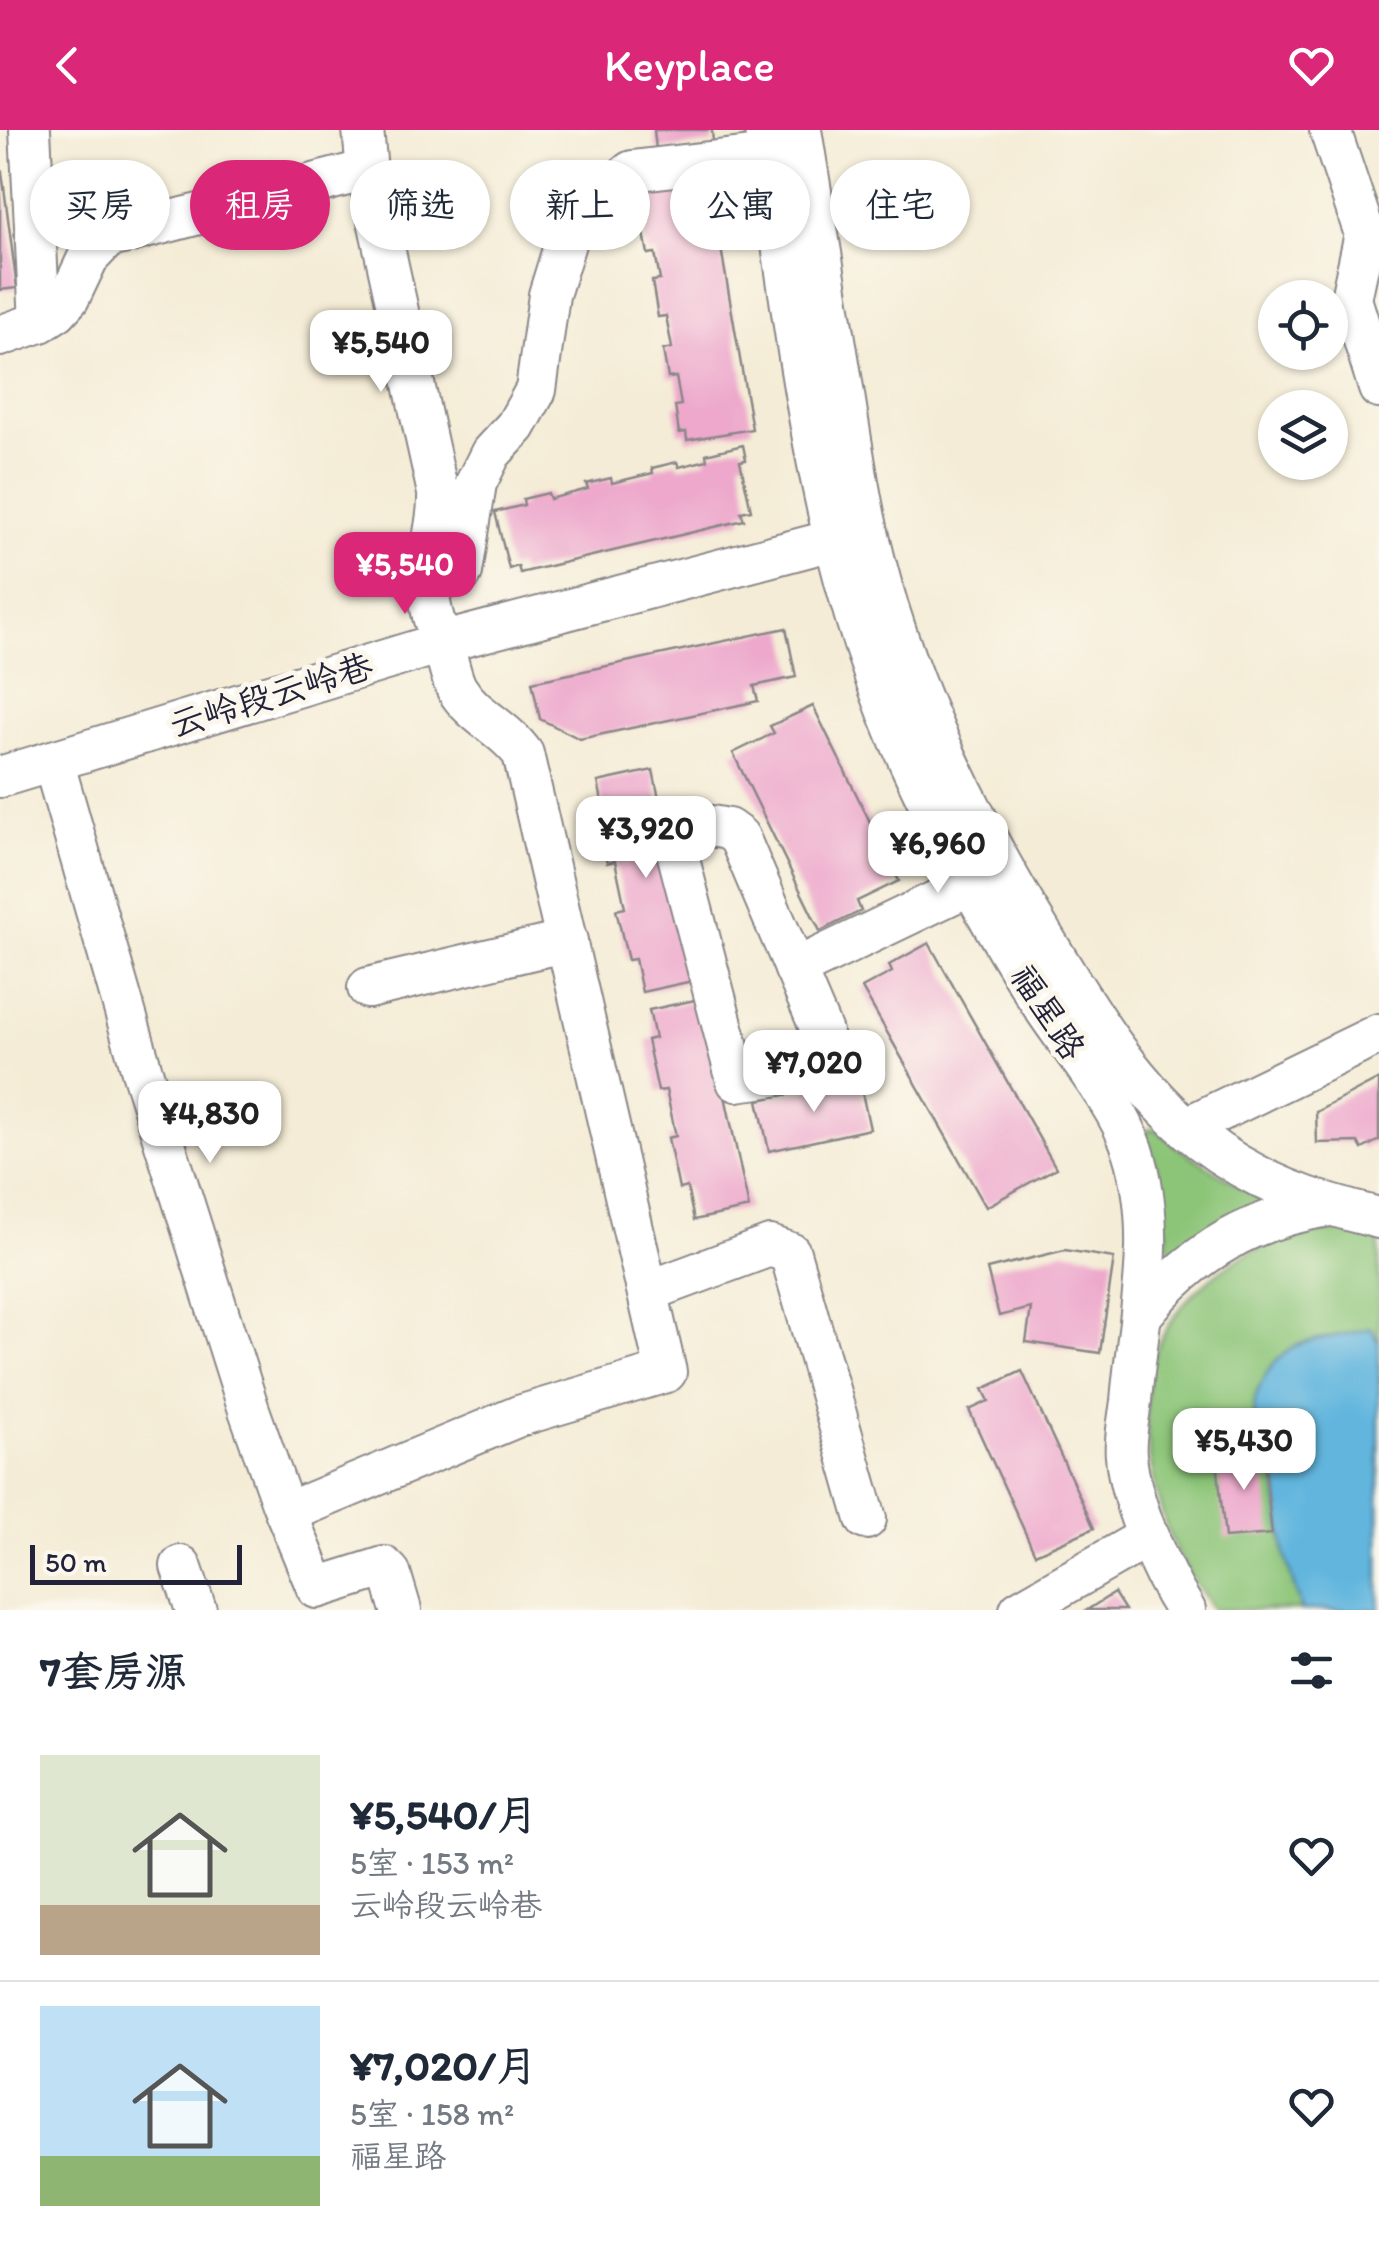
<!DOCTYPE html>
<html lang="zh">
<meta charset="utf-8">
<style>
:root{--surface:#fff;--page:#f2f2f3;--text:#1f2937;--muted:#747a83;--line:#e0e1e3;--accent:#db2777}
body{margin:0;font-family:Itim,"LXGW WenKai TC",sans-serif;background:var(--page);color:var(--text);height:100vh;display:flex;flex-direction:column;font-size:38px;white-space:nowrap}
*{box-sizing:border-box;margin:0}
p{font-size:32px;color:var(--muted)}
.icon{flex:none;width:55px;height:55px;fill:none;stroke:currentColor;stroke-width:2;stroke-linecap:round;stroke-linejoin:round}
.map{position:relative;height:1480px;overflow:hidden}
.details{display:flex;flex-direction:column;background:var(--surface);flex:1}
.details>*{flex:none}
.guide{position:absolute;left:30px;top:30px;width:1320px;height:90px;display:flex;gap:20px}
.fabs{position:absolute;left:1258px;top:150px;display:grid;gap:20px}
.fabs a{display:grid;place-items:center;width:90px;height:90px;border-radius:50%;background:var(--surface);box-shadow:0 2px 8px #0004;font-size:50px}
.scale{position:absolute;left:30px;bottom:25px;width:212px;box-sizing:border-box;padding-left:10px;border:5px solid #22223b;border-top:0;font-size:28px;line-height:35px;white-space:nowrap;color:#22223b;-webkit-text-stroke:8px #fbf7ec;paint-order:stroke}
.price{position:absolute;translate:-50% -85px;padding:0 22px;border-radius:20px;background:#fff;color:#222;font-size:32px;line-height:65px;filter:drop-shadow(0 2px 5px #0008)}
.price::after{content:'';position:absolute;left:50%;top:60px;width:30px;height:22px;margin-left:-15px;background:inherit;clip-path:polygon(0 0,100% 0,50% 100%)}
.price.on{background:var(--accent);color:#fff}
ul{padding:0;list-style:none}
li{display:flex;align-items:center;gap:30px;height:250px;padding:0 40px}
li+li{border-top:2px solid var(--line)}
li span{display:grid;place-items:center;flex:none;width:280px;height:200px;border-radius:0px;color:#555}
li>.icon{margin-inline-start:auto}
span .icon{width:120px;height:120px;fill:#fffc;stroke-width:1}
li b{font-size:42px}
h2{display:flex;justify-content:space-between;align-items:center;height:120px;padding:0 40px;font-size:42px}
.pill{padding:0 35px;border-radius:45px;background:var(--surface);box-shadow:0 2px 8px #0004;font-size:35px;line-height:90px}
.pill.on{background:var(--accent);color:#fff}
header{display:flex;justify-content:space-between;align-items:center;height:130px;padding:0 40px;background:var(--accent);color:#fff;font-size:45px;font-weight:600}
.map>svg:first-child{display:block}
</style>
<header><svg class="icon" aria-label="back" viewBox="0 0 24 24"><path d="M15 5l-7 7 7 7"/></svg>Keyplace<svg class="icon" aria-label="heart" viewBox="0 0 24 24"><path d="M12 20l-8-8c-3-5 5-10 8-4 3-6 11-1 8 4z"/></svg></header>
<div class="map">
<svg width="1379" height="1480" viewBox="0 0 1379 1480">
<rect width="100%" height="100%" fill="#fbf7ec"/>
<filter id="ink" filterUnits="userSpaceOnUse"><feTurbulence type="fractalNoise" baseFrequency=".01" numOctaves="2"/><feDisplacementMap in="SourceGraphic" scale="20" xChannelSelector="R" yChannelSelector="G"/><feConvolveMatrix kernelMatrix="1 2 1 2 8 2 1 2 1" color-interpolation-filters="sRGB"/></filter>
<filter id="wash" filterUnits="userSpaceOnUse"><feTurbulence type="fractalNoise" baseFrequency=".0048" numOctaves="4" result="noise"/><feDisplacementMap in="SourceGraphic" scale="40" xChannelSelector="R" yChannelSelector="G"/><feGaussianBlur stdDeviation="2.25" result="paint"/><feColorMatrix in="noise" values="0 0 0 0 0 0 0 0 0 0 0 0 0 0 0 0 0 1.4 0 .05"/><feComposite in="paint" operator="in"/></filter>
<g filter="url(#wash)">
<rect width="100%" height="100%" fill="#f4ecd6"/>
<g fill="#8cc578" stroke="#57745a" stroke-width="2.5">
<path d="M1148,999H1156L1182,1020L1257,1067L1260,1072L1258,1080L1173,1131L1170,1125L1158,1043L1145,1006Z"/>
<path d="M1357,1100L1379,1103V1480H1213C1200,1459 1182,1437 1173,1414C1152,1363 1140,1296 1150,1241C1162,1179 1224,1128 1281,1110C1305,1102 1331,1102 1357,1100Z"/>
</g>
<path fill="#62b6de" stroke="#426c8c" stroke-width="2.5" d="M1371,1198L1379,1213V1480H1301L1284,1422L1272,1308L1255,1291C1248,1263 1274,1224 1301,1214C1320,1207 1350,1205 1371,1198Z"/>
<g id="blocks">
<g fill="#eda8cc">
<path d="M654,0H712L713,13L656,20Z"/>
<path d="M2,42L17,158L0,160V43Z"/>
<path d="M709,48L752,299L687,310L686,302L679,303L675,276L681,275L676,247L668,248L663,220L672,218L666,186L658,187L652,151L660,150L655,123L648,124L641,87L649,86L644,59Z"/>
<path d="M743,315L746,330L740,331L751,380L741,382L744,390L520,443L518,436L509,439L495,382L524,375L523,369L548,363L550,369L588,359L586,354L611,348L612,353L653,343L652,338L677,332L679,337L707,330L706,324Z"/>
<path d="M786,498L796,547L754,556L758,571L580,609L540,589L532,552Z"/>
<path d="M813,576L899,751L857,771L861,781L820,801L733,623L774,603L770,596Z"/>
<path d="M653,640L697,850L642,862L635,829L628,830L616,780L625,778L615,731L607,733L596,682L604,680L598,652Z"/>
<path d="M929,813L1056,1038L986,1077L862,858L892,842L889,835Z"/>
<path d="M704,868L749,1078L694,1090L687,1057L679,1059L668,1008L676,1006L666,960L658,961L647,910L655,908L649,880Z"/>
<path d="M859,949L870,999L769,1021L758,970Z"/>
<path d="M1379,949V1010L1362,1019L1358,1012L1317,1013L1316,982Z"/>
<path d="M1065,1120L1114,1128L1100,1223L1026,1212L1031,1178L999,1186L987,1139Z"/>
<path d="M1022,1241L1094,1398L1035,1424L969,1280L989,1271L983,1259Z"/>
<path d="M1263,1318L1272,1404L1225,1408L1216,1322Z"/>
<path d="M1114,1463L1125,1480H1087Z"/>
</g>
</g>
</g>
<g filter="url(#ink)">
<use href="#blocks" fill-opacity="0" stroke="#8b8788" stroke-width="2.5"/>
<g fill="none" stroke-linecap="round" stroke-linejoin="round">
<defs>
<g id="minor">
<path d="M30,0L40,192"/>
<path d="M765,0C799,218 819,442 915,644C952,723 994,800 1041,873C1070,918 1117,971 1133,1020C1160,1104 1138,1186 1131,1271C1129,1288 1124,1309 1126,1326C1130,1372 1160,1441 1185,1480"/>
<path d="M801,0C814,82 828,164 841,246C851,308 859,370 875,431C910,568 975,695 1048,815C1091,886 1135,958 1201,1010C1254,1051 1314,1073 1379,1088"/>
<path d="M1330,0L1365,104L1351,169L1379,258"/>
<path d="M0,206L40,192L57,181L69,168L88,128L107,108L367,40"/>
<path d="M426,456L462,442L476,353L491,323L516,296L536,260L549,165L566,110L587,77L632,41L768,25"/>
<path d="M53,631L142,941L249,1280L282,1373L317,1458L384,1437L390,1443L401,1480"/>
<path d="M0,647L448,511L833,410"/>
<path d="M711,696L728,699L739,707L822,902C821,948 772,945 737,951L677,722L678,708Z"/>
<path d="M795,839L972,754"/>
<path d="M368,858L567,811"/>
<path d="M1187,997L1379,904"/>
<path d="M649,1161L770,1116L790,1123L866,1389"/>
<path d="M1143,1183C1193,1122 1251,1088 1329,1076"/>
<path d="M286,1383L519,1286L666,1242L523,624C505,598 473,586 457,559C452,550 450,539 447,529C434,493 423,463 430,424C434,402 439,385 438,363L367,40L363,0"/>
<path d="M181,1436L196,1480"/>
<path d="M1020,1480L1149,1406"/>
</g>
</defs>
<use href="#minor" stroke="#8b8788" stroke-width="44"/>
<use href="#minor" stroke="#fff" stroke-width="40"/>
</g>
</g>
<g text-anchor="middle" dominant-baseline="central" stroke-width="10" stroke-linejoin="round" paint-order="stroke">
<g font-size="35" fill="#22223b" stroke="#fbf7ec">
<text transform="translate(271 565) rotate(-17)">云岭段云岭巷</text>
<text transform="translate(1048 882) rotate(57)">福星路</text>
</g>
</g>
</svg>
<div class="fabs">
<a><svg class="icon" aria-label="locate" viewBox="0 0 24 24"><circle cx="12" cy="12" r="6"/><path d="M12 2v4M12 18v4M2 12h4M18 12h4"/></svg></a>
<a><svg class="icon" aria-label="layers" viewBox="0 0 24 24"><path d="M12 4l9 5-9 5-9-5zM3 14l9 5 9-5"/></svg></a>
</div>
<div class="scale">50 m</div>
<b class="price" style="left:381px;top:265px">¥5,540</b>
<b class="price on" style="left:405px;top:487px">¥5,540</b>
<b class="price" style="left:646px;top:751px">¥3,920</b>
<b class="price" style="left:938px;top:766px">¥6,960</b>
<b class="price" style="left:814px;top:985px">¥7,020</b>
<b class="price" style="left:210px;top:1036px">¥4,830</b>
<b class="price" style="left:1244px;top:1363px">¥5,430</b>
<div class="guide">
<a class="pill">买房</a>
<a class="pill on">租房</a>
<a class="pill">筛选</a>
<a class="pill">新上</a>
<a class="pill">公寓</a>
<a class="pill">住宅</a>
</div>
</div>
<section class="details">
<h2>7套房源<svg class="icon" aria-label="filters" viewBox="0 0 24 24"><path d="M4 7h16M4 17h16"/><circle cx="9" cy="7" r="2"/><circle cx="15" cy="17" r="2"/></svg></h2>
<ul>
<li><span style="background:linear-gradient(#dfe7d0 75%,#b9a48a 0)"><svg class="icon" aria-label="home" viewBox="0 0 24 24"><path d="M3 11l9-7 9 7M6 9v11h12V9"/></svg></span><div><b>¥5,540/月</b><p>5室 · 153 m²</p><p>云岭段云岭巷</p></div><svg class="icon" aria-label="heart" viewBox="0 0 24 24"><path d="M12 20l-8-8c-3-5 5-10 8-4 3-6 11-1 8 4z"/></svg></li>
<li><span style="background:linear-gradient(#bfe0f5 75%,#8fb573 0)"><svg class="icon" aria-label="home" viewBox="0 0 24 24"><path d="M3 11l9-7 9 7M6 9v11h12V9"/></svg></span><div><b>¥7,020/月</b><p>5室 · 158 m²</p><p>福星路</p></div><svg class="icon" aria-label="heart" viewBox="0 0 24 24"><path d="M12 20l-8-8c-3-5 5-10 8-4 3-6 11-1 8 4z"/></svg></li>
</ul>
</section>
